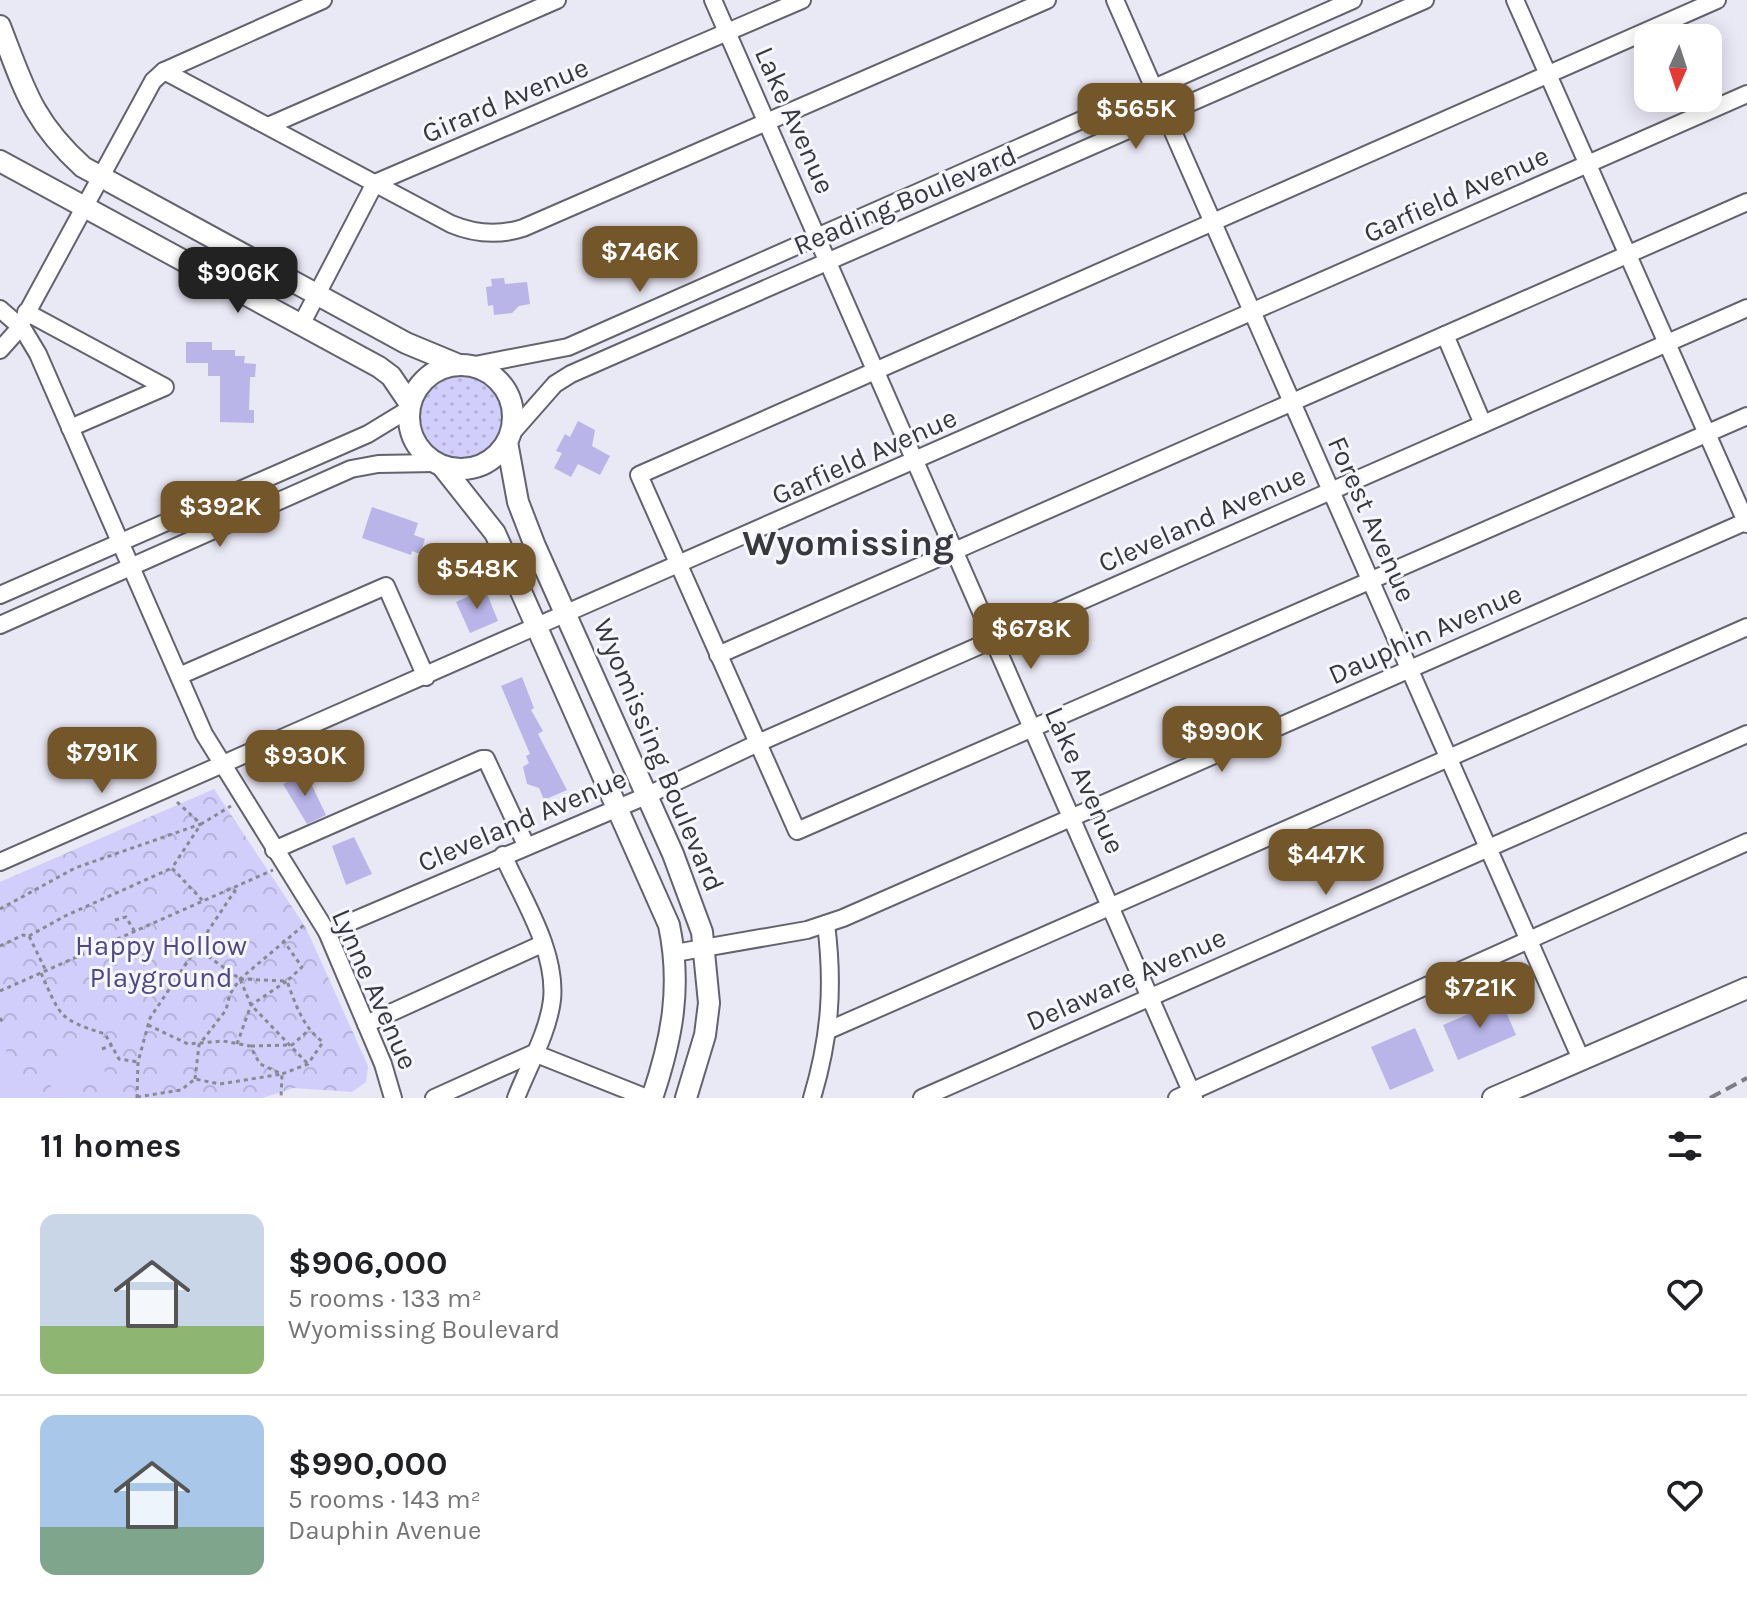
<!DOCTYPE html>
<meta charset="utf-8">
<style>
:root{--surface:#fff;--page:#f2f2f2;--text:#202124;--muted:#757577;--line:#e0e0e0;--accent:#73572a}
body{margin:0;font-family:Karla,sans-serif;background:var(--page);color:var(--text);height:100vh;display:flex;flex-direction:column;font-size:30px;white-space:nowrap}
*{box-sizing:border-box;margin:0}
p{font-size:26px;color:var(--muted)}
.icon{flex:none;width:44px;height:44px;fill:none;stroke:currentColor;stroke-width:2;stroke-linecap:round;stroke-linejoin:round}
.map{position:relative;height:1098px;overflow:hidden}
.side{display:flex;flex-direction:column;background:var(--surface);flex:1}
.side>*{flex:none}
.needle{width:52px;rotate:183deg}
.tools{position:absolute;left:1634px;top:24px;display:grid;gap:16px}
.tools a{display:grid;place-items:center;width:88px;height:88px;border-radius:16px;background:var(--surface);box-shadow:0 4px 20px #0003;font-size:40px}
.price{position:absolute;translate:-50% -68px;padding:0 18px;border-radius:16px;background:var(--accent);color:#fff;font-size:26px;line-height:52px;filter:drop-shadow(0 2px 4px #0008)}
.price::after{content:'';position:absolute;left:50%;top:48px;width:24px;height:18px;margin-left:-12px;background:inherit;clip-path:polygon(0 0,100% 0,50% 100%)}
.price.active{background:#222;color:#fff}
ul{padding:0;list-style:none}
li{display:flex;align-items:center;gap:24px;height:200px;padding:0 40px}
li+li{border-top:2px solid var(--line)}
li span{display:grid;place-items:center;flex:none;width:224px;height:160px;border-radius:16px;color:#555}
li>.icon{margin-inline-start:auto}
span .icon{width:96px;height:96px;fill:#fffc;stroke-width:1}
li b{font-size:34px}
h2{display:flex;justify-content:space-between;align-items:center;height:96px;padding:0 40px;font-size:34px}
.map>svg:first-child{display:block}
</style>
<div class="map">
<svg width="1747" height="1098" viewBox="0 0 1747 1098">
<defs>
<pattern id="grass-dots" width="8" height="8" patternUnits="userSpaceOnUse" patternTransform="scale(2)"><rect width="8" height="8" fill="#d1cefb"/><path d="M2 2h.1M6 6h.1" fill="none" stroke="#b4b2d8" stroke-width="1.8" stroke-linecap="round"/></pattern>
<pattern id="park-crowns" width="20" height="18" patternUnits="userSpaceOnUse" patternTransform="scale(2)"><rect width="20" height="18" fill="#d1cefb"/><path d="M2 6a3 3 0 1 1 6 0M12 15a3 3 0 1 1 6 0" fill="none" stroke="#b4b2d8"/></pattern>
</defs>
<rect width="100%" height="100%" fill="#e9e8f5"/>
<circle fill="url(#grass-dots)" cx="462" cy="418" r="42"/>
<path fill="url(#park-crowns)" d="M214,789L306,928L368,1066L366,1082L352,1092L294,1088L262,1098H0V882Z"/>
<g fill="#d1cefb">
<path d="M0,1038L29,1098H0Z"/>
<path d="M94,1046L107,1076L56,1098L43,1068Z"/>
</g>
<g fill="#b9b5e9">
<path d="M504,278L505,284L527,282L530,304L519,306L512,313L494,315L493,305L488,306L486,287L492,286L491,279Z"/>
<path d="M186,342H212V350H235V356H245L244,363L256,364L255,377H250L249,410H254V423L220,422V376H208V363H186Z"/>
<path d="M578,421L595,430L592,446L610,456L600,475L578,464L571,477L554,468L562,453L556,451L565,434L570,437Z"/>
<path d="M372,507L418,523L414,535L425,539L420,554L412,551L411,555L362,538Z"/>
<path d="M485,589L498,621L470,633L456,602Z"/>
<path d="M522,677L534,708L531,710L543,731L538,734L567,790L544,800L539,788L527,784L523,767L529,763L526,756L530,754L501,686Z"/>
<path d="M306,773L326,815L307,824L283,784Z"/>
<path d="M354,837L372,874L346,885L332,846Z"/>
<path d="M1501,1000L1516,1035L1458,1060L1443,1025Z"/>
<path d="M1415,1028L1434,1071L1390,1090L1371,1047Z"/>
</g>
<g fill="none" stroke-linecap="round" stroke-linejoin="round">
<defs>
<g id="minor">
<path d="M713,0L1194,1098"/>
<path d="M1115,0L1581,1059"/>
<path d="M1515,0L1747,524"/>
<path d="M1717,0L639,475L797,831L1747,416"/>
<path d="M164,71L451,224C475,234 498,236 523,228L1047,0"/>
<path d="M268,126L557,0"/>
<path d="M0,309L23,329L38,354L204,734L327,932L383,1064L393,1098"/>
<path d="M26,312L165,387L70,428"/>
<path d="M301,325L375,183L802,0"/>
<path d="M1445,335L1483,424"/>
<path d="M0,350L17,331L153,81L164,71L323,0"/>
<path d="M470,366L568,347L1353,0"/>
<path d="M511,434L555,384L571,374L1425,0"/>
<path d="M0,595L368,434L409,409"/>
<path d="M0,625L351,469L378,464L435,463"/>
<path d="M718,655L1747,202"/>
<path d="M179,676L386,586L426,677"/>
<path d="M274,850L482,759H486L526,845"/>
<path d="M503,855C522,898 557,951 552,1000C548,1033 528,1067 516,1098"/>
<path d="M0,862L1747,94"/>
<path d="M327,932L646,796L758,743L1747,308"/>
<path d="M675,953L807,930L843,918L1747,521"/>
<path d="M366,1024L542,944"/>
<path d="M829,1030L1747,627"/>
<path d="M434,1098L534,1053L647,1098"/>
<path d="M812,1098C830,1038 834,986 826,924"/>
<path d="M922,1098L1747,734"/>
<path d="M1177,1098L1747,842"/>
</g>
<g id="major">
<path d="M0,26C24,88 32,121 83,167L406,343L459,365"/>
<path d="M0,161L379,367L391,376L410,404"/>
<circle cx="461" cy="417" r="52"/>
<path d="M507,442L518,502L535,546L673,854L702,932L709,1003L705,1035L686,1098"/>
<path d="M442,466L495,533L669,925C682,987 672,1039 652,1098"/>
<path d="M1493,1098L1747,988"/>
</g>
</defs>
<use href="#minor" stroke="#63636e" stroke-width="20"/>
<use href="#major" stroke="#63636e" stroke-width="24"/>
<g stroke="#8a8992" stroke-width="3" stroke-dasharray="4 4" stroke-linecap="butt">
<path d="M177,802L201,824L231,806"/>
<path d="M0,909L75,868L201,824L172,868L203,901"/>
<path d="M115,920L126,917L135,932"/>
<path d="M29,936L65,916L172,868"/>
<path d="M0,946L23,935L29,936L46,971"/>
<path d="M195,947L240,979L251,1005L307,1063"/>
<path d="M41,973C61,1017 58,1019 105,1034L119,1059L138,1062"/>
<path d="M240,979L285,981"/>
<path d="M0,991L273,870"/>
<path d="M0,1018L4,1024"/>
<path d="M148,1025L188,1044L223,1041L250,1046L260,1064L282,1074L308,1064L323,1042C303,1028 295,1003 287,981L302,967L283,940"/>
<path d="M237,1044L251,1005L287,981"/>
<path d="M251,1046L292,1045L309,1030"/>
<path d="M102,1049L112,1045"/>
<path d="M195,1079L199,1045L226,1010L230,994L240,979L304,925"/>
<path d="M137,1097L181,1090L195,1079L220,1084L282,1074L281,1098"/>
<path d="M137,1098L138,1062L150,1018L238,886"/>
</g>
<use href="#minor" stroke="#fff" stroke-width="16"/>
<use href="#major" stroke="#fff" stroke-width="20"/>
<path stroke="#7c7c84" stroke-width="4" stroke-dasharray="12 6" stroke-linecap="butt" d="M1710,1098L1747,1078"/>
</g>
<g text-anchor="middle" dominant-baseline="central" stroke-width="6" stroke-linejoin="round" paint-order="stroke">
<g font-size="28" fill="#38383d" stroke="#f6f6fe">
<text transform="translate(505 100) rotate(-23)">Girard Avenue</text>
<text transform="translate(795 120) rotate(66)">Lake Avenue</text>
<text transform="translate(1456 194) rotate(-24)">Garfield Avenue</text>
<text transform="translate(905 200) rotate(-23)">Reading Boulevard</text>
<text transform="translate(864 456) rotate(-24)">Garfield Avenue</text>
<text transform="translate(1202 519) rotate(-24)">Cleveland Avenue</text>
<text transform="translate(1372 519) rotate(66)">Forest Avenue</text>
<text transform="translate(1425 634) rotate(-24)">Dauphin Avenue</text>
<text transform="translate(659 755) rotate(67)">Wyomissing Boulevard</text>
<text transform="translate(1085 780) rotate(66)">Lake Avenue</text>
<text transform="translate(522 820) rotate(-23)">Cleveland Avenue</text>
<text transform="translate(1126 979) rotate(-24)">Delaware Avenue</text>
<text transform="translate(375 989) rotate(66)">Lynne Avenue</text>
</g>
<g font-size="28" fill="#514888" stroke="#f6f6fe">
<text x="161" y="945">Happy Hollow<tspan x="161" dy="32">Playground</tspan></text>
</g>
<g font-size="36" font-weight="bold" fill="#38383d" stroke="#f6f6fe">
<text x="848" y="543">Wyomissing</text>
</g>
</g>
</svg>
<div class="tools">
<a><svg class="needle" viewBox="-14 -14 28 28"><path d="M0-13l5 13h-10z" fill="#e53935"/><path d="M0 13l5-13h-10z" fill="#757577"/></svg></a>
</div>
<b class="price" style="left:1136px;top:151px">$565K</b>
<b class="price" style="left:640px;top:294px">$746K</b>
<b class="price active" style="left:238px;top:315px">$906K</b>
<b class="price" style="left:220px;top:549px">$392K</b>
<b class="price" style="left:477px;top:611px">$548K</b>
<b class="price" style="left:1031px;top:671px">$678K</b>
<b class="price" style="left:1222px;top:774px">$990K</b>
<b class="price" style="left:102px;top:795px">$791K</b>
<b class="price" style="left:305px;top:798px">$930K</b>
<b class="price" style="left:1326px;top:897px">$447K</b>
<b class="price" style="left:1480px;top:1030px">$721K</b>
</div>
<section class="side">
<h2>11 homes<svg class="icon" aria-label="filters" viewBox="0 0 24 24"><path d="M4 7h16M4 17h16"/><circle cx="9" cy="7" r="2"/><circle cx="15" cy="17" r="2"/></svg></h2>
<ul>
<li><span style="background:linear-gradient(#c9d6e8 70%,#8fb573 0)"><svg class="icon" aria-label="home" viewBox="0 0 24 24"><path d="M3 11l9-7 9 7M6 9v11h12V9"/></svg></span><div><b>$906,000</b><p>5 rooms · 133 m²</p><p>Wyomissing Boulevard</p></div><svg class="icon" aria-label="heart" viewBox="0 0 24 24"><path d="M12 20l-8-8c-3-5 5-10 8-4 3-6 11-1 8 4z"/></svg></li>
<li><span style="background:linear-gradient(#a9c7e8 70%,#7fa58c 0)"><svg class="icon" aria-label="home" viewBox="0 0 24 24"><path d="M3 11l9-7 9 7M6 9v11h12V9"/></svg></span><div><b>$990,000</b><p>5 rooms · 143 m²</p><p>Dauphin Avenue</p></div><svg class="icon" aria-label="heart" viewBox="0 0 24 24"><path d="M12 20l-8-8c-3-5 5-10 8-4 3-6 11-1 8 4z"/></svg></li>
</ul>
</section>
